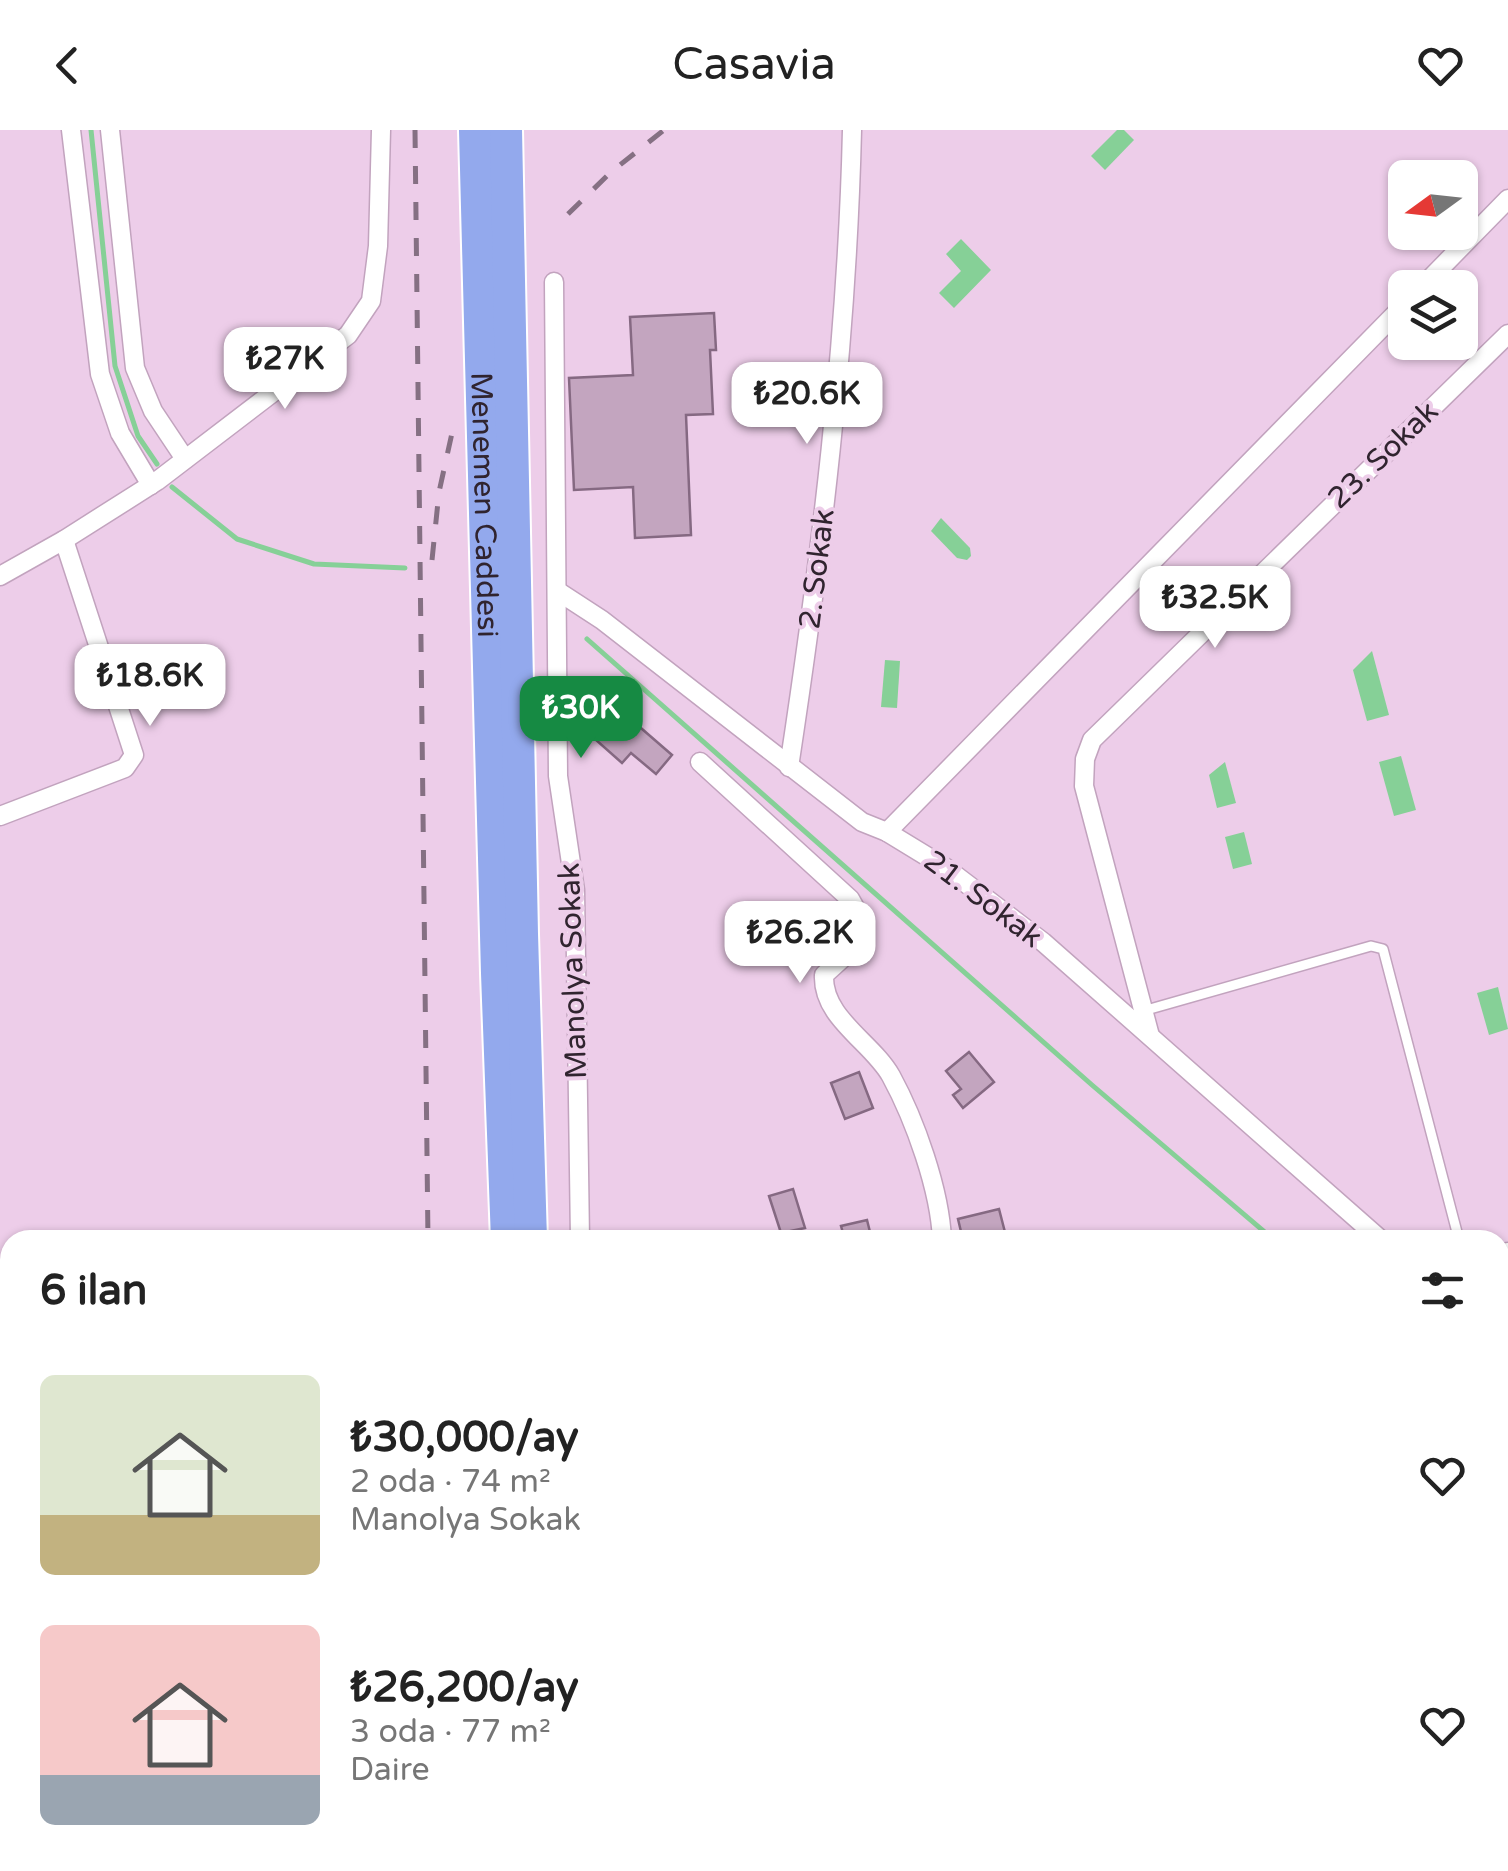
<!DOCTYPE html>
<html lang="tr">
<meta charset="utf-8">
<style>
:root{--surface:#fff;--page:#f2f2f2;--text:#222;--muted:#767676;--accent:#168a43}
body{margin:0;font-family:"Varela Round",sans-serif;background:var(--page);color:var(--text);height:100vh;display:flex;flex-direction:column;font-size:38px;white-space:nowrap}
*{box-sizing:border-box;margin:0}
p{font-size:32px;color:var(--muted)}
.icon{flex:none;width:55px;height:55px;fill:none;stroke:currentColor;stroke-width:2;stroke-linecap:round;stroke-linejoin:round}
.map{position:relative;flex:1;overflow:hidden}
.sheet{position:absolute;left:0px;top:1100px;width:1510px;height:642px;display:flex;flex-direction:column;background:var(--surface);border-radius:30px 30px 0 0;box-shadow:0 2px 8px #0004}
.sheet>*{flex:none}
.needle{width:65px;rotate:255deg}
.fabs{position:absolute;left:1388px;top:30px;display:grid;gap:20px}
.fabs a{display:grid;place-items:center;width:90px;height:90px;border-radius:15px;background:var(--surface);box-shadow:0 2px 8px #0004;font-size:50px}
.price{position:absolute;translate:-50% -85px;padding:0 22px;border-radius:20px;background:#fff;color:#222;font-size:32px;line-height:65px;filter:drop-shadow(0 2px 5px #0008)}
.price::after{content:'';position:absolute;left:50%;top:60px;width:30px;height:22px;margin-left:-15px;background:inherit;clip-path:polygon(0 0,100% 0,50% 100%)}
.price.active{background:var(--accent);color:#fff}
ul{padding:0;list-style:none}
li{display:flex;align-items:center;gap:30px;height:250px;padding:0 40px}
li span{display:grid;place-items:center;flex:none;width:280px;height:200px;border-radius:15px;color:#555}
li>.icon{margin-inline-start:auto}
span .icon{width:120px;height:120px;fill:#fffc;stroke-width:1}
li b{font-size:42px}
h2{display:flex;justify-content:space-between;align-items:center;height:120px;padding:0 40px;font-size:42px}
header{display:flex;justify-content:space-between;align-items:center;height:130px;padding:0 40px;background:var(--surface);font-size:45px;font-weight:600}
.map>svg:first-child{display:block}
</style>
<header><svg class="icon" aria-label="back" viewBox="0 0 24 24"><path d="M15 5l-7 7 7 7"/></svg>Casavia<svg class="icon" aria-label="heart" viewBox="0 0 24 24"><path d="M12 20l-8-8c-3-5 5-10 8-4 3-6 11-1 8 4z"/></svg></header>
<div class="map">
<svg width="1508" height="1741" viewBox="0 0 1508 1741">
<rect width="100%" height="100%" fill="#edcde9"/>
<g fill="#86d097">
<path d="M1117,0H1124L1134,10L1105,40L1091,26Z"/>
<path d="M961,109L991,140L954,178L939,163L961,141L946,124Z"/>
<path d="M941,388L970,418L971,426L967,430L957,428L931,401Z"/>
<path d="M1372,521L1389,585L1367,591L1353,540Z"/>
<path d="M885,530L900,531L897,578L881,577Z"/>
<path d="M1401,626L1416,680L1394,686L1379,632Z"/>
<path d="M1225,632L1236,673L1217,678L1209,645Z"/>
<path d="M1244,702L1252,734L1233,739L1225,707Z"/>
<path d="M1498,857L1508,899L1489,905L1477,863Z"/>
</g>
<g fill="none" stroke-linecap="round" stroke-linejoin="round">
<g stroke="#86d097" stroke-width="5">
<path d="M91,0L115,236L138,306L157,334"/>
<path d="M172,357L237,409L314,434L405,438"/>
<path d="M587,509L1092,955L1274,1110"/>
<path d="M1500,1303L1508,1310"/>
</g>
</g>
<g fill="#c3a5bf" stroke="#856982" stroke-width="2.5">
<path d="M714,183L716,220H710L713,284L686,285L691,405L635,408L633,357L574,360L569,248L633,245L630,187Z"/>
<path d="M604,566L672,625L656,644L631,623L622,633L579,595Z"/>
<path d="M969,922L994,952L963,978L953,965L961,959L946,941Z"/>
<path d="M859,942L873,978L845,989L831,953Z"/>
<path d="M793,1059L805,1098L781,1103L769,1066Z"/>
<path d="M999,1079L1007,1110H963L958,1089Z"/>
<path d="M867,1090L872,1110H845L841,1096Z"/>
</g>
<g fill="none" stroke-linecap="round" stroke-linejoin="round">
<defs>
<g id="lane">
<path d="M1143,881L1371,816L1383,819L1458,1106"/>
<path d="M1167,1732L1170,1741"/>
</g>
<g id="street">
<path d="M71,0L100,244L120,303L151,355"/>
<path d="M110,0L135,238L153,281L185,329"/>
<path d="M554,152L558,646L575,760L580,1110"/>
<path d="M1421,158L1508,69"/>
<path d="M0,446L64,410L157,351L348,205L371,171L378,116L381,0"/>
<path d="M559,462L602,490L862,692L887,702L946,738L1043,812L1381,1110"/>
<path d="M700,632L850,769L864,794L858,814L824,845C822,888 872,912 891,946C915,990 940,1060 942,1110"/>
<path d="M789,637C821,426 847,214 852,0"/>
<path d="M0,686L125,638L134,625L64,410"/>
<path d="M887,702L1405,174"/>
<path d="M1150,906L1084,656L1085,629L1092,610L1508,204"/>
<path d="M1500,1124L1508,1122"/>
<path d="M0,1237L10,1232"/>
<path d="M1500,1265L1508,1274"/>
<path d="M1500,1363L1508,1369"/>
<path d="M0,1427L10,1424"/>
<path d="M1500,1504L1508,1503"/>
<path d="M0,1629L10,1626"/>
<path d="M0,1713L10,1721"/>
<path d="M21,1732L28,1741"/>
<path d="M270,1732L272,1741"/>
<path d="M453,1732L455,1741"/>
<path d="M627,1732L630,1741"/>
<path d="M749,1732L751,1741"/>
<path d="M1065,1732L1068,1741"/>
<path d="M1282,1732L1284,1741"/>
</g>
<g id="secondary">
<path d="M0,1474L10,1479"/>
<path d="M111,1732L113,1741"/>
</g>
<g id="highway">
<path id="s1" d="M475,0L497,843L507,1110"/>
<path d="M506,0L522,804L531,1110"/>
<path d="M580,1732L582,1741"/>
<path d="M610,1732L612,1741"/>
</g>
</defs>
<use href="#lane" stroke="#c2a3be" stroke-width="12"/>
<use href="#street" stroke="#c2a3be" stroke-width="21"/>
<use href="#secondary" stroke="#c2a3be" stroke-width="29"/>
<use href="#highway" stroke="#fff" stroke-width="36"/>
<use href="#lane" stroke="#fff" stroke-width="9"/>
<use href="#street" stroke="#fff" stroke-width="18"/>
<use href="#secondary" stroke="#fff" stroke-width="25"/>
<use href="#highway" stroke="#93a9ed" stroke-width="32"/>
<g stroke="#857083" stroke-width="5" stroke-dasharray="18 18" stroke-linecap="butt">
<path d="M415,0L428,1110"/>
<path d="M568,84L611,42L664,0"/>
<path d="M432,430L439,362L452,303"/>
<path d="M496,1732L497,1741"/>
<path d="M514,1732L516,1741"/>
</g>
</g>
<g text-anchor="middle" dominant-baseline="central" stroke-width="8" stroke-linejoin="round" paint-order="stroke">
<g font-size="30" fill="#30242f" stroke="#edcde9">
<text transform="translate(1383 325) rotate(-44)">23. Sokak</text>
<text stroke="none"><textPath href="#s1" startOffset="375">Menemen Caddesi</textPath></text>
<text transform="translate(817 439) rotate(-83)">2. Sokak</text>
<text transform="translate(983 769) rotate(37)">21. Sokak</text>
<text transform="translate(573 841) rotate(-92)">Manolya Sokak</text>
</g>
</g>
</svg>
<div class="fabs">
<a><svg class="needle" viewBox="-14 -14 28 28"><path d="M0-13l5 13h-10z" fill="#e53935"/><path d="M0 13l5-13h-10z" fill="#767676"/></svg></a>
<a><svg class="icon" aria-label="layers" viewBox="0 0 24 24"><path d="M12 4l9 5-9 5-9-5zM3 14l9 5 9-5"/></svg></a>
</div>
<b class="price" style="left:285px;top:282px">₺27K</b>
<b class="price" style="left:807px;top:317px">₺20.6K</b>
<b class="price" style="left:1215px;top:521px">₺32.5K</b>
<b class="price" style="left:150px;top:599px">₺18.6K</b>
<b class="price active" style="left:581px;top:631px">₺30K</b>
<b class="price" style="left:800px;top:856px">₺26.2K</b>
<section class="sheet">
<h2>6 ilan<svg class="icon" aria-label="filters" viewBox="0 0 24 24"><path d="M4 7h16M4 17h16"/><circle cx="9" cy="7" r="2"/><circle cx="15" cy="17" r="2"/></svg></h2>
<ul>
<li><span style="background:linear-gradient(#dfe7d0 70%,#c2b280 0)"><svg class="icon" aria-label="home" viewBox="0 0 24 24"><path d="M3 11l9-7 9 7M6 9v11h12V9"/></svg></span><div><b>₺30,000/ay</b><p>2 oda · 74 m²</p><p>Manolya Sokak</p></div><svg class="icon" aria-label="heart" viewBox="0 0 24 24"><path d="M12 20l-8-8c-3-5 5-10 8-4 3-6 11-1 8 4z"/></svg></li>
<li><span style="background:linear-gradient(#f6c9c9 75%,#9aa5b1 0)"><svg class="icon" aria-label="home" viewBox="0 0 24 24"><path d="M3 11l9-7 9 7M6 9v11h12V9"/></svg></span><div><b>₺26,200/ay</b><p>3 oda · 77 m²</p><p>Daire</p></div><svg class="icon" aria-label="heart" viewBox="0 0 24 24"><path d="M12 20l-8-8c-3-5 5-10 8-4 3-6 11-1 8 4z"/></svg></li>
</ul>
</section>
</div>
